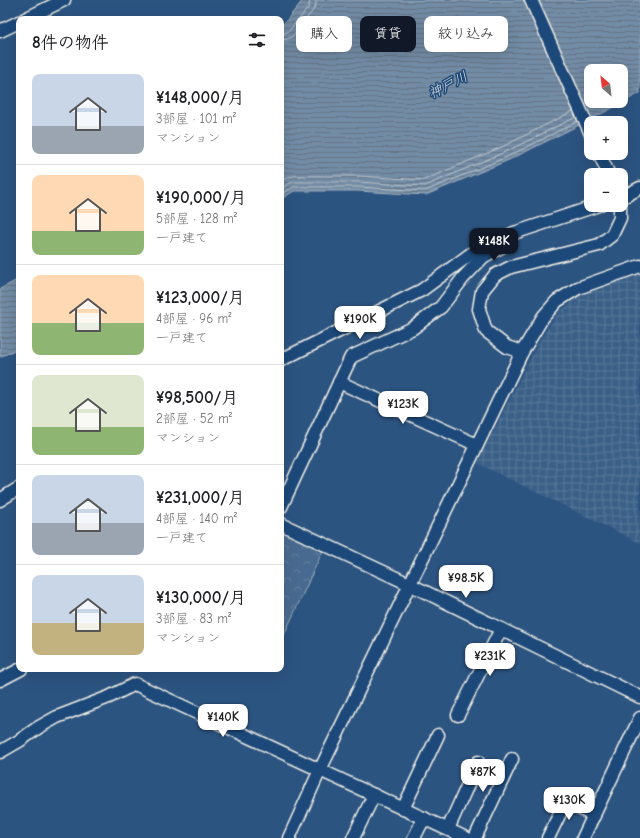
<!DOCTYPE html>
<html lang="ja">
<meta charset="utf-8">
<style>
:root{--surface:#fff;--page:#f2f2f2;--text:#202124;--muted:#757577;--line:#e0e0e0;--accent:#111827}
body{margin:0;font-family:"Comic Neue","Klee One",sans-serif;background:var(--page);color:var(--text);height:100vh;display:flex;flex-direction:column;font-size:15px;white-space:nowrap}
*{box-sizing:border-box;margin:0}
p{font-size:13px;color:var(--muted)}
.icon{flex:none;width:22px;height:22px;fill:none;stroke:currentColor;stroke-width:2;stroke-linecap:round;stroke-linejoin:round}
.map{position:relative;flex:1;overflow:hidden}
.sheet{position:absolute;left:16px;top:16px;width:268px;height:656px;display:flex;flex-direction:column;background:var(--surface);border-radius:8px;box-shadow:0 4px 16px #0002}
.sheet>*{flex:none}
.top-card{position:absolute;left:296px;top:16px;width:284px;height:36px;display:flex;gap:8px}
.needle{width:26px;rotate:332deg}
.buttons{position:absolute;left:584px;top:64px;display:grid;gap:8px}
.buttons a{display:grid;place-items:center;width:44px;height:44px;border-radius:8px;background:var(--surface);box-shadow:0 4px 16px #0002;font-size:20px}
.price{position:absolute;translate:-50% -34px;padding:0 9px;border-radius:8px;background:#fff;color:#222;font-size:13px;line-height:26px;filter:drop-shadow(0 1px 2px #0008)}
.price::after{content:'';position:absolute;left:50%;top:24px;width:12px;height:9px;margin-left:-6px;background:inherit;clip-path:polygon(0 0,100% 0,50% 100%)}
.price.current{background:var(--accent);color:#fff}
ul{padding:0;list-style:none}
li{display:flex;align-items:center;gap:12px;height:100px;padding:0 16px}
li+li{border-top:1px solid var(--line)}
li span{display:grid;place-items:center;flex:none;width:112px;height:80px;border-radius:8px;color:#555}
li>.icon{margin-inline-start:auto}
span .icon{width:48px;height:48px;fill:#fffc;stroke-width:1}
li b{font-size:17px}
h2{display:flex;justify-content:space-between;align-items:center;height:48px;padding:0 16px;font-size:17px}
.pill{padding:0 14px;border-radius:8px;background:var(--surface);box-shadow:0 4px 16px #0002;font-size:14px;line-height:36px}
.pill.current{background:var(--accent);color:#fff}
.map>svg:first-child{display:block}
</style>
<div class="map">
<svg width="640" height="838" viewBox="0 0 640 838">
<defs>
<pattern id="industrial-grid" width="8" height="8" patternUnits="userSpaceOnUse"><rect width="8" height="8" fill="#3b6088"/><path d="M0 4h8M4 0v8" fill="none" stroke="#587799"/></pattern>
<pattern id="forest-crowns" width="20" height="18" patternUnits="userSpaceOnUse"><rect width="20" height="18" fill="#496b90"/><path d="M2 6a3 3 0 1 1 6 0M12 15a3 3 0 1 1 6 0" fill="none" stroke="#6481a0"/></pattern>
<pattern id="water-rules" width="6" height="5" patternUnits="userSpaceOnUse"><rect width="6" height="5" fill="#738ca6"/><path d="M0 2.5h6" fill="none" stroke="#647484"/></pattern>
</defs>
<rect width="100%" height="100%" fill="#2c5481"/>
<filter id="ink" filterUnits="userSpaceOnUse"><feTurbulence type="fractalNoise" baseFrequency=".025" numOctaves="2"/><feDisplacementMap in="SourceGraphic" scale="8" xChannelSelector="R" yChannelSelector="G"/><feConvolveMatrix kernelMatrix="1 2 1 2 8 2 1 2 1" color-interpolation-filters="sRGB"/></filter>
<g filter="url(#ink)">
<path fill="url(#industrial-grid)" d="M640,274V543L477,463L540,340L558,313L581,295L610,284Z"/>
<path fill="url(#forest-crowns)" stroke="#9eaebc" d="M281,529L324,548L284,635L281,634Z"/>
<g fill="url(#water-rules)" stroke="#a7b4c0" fill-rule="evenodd">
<path d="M303,0H640V93L603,113L511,159L426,195L358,191H294L281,199V27ZM591,71H621V101H591Z"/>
<path d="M19,279V348L0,357V289Z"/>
</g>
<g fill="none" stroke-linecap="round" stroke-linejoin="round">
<g stroke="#c0c9ce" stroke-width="1">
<path d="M281,34L285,33L289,31L309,7L310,0"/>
<path d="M281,40L287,39L293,36L314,9L316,5V0"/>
<path d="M281,181L288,177L295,176H359L424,180L504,146L573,111"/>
<path d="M281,189L290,183L295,182H358L425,186L507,151L576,117"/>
<path d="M281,194L294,187H358L425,191L509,156L578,121"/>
</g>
<defs>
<g id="minor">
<path d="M531,0L591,134"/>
<path d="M25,19L64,0"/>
<path d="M0,31L19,22"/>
<path d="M599,153L609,175"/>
<path d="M621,198L640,188"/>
<path d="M522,352L507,347L486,331L479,309L482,291L495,275L511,267L599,245L612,235L620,218V205"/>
<path d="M281,360L422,290L472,253L514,233L599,205"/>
<path d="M339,382L477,445"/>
<path d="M0,500L19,488"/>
<path d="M281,507L351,357L413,328L441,307L463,278L483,257L505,245L514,233"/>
<path d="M281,524L409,584L640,697"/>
<path d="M0,680L21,669"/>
<path d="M458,715L501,629"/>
<path d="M0,752L19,741L39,727L57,717L109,697L135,684L466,838"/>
<path d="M403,809L438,735"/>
<path d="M448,829L478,762"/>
<path d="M289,838L320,770L468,464L522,352L543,317L557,301L578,288L640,266"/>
<path d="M353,838L374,795"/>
<path d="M414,838L424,818"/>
<path d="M475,838L512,759"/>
<path d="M548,838L566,801L594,816"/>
<path d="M583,838L640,718"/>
</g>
</defs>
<use href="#minor" stroke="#f4f1e8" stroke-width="15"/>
<use href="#minor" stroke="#1f4a7a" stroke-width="12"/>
</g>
</g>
<g text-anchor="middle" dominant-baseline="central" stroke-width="3" stroke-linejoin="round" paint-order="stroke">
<g font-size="14" font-style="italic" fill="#dadddb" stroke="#1f4a7a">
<text transform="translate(448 85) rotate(-27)">神戸川</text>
</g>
</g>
</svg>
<div class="buttons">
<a><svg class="needle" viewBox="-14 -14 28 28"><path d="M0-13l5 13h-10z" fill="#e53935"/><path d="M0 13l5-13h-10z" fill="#757577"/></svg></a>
<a>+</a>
<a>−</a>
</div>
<b class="price current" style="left:494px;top:262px">¥148K</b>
<b class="price" style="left:360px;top:340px">¥190K</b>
<b class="price" style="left:403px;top:425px">¥123K</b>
<b class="price" style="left:466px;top:599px">¥98.5K</b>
<b class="price" style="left:490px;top:677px">¥231K</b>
<b class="price" style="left:223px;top:738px">¥140K</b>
<b class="price" style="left:483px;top:793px">¥87K</b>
<b class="price" style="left:569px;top:821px">¥130K</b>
<div class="top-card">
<a class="pill">購入</a>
<a class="pill current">賃貸</a>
<a class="pill">絞り込み</a>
</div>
<section class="sheet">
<h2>8件の物件<svg class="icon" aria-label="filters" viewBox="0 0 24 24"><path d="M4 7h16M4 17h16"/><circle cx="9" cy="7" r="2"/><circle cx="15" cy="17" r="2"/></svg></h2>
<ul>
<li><span style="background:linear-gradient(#c9d6e8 65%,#9aa5b1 0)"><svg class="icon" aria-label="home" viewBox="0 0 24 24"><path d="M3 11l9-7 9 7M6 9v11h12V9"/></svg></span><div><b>¥148,000/月</b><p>3部屋 · 101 m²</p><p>マンション</p></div></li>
<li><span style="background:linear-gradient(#ffd9b3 70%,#8fb573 0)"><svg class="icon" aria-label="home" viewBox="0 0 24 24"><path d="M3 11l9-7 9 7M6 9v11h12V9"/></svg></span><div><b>¥190,000/月</b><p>5部屋 · 128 m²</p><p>一戸建て</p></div></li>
<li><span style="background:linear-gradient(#ffd9b3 60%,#8fb573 0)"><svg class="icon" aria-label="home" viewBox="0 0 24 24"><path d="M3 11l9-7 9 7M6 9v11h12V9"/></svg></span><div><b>¥123,000/月</b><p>4部屋 · 96 m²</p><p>一戸建て</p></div></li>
<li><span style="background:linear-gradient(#dfe7d0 65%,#8fb573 0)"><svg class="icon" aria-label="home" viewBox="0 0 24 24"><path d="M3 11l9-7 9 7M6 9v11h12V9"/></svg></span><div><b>¥98,500/月</b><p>2部屋 · 52 m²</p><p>マンション</p></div></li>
<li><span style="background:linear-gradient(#c9d6e8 60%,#9aa5b1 0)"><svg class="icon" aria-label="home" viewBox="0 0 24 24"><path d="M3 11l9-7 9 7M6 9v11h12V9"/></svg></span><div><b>¥231,000/月</b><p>4部屋 · 140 m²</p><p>一戸建て</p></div></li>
<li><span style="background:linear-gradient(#c9d6e8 60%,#c2b280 0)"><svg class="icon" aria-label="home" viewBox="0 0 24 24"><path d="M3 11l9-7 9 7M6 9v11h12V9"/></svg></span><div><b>¥130,000/月</b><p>3部屋 · 83 m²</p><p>マンション</p></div></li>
</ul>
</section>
</div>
